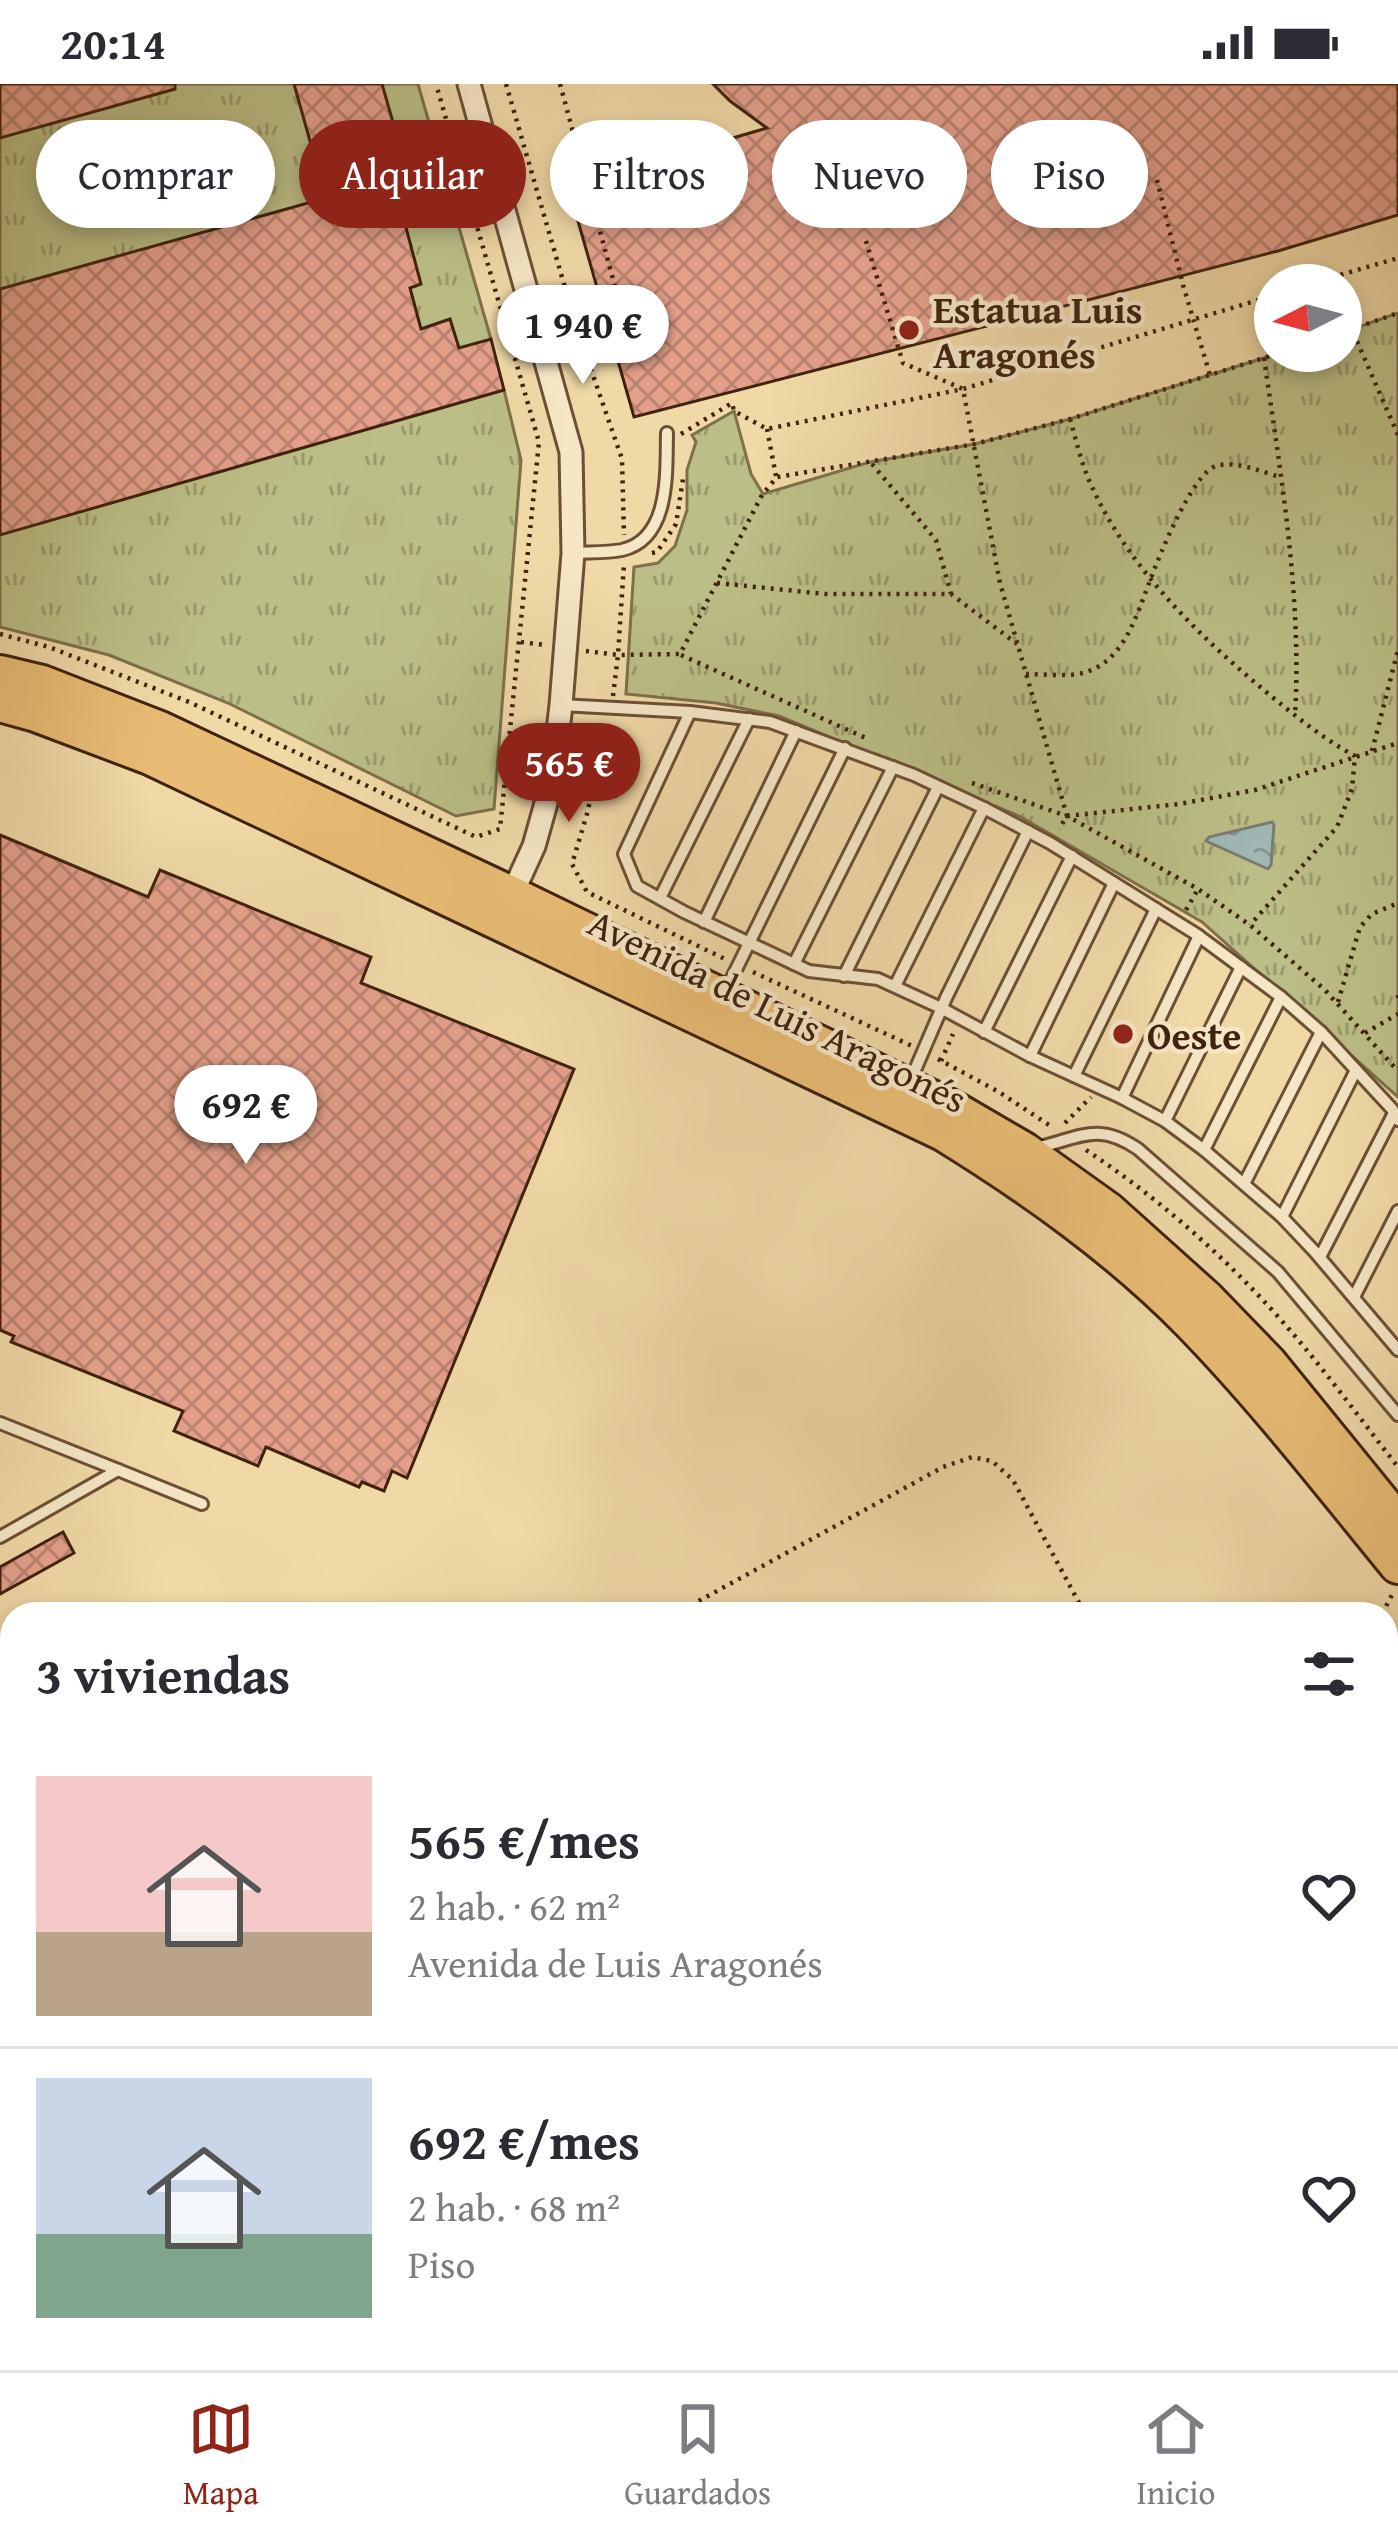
<!DOCTYPE html>
<html lang="es">
<meta charset="utf-8">
<style>
:root{--surface:#fff;--page:#f2f2f3;--text:#2b2b33;--muted:#7c7c81;--line:#e1e1e2;--accent:#8f2418}
body{margin:0;font-family:"Gentium Book Plus",serif;background:var(--page);color:var(--text);height:100vh;display:flex;flex-direction:column;font-size:45px;white-space:nowrap}
*{box-sizing:border-box;margin:0}
p{font-size:39px;color:var(--muted)}
.icon{flex:none;width:66px;height:66px;fill:none;stroke:currentColor;stroke-width:2;stroke-linecap:round;stroke-linejoin:round}
.map{position:relative;flex:1;overflow:hidden}
.sheet{position:absolute;left:0px;top:1518px;width:1398px;height:768px;display:flex;flex-direction:column;background:var(--surface);border-radius:36px 36px 0 0;box-shadow:0 6px 18px #0003}
.sheet>*{flex:none}
.guide{position:absolute;left:36px;top:36px;width:1326px;height:108px;display:flex;gap:24px}
.needle{width:78px;rotate:264deg}
.buttons{position:absolute;left:1254px;top:180px;display:grid;gap:24px}
.buttons a{display:grid;place-items:center;width:108px;height:108px;border-radius:50%;background:var(--surface);box-shadow:0 6px 18px #0003;font-size:60px}
.price{position:absolute;translate:-50% -102px;padding:0 27px;border-radius:42px;background:#fff;color:#222;font-size:39px;line-height:78px;filter:drop-shadow(0 3px 6px #0008)}
.price::after{content:'';position:absolute;left:50%;top:72px;width:36px;height:27px;margin-left:-18px;background:inherit;clip-path:polygon(0 0,100% 0,50% 100%)}
.price.on{background:var(--accent);color:#fff}
ul{padding:0;list-style:none}
li{display:flex;align-items:center;gap:36px;height:300px;padding:0 36px}
li+li{border-top:3px solid var(--line)}
li span{display:grid;place-items:center;flex:none;width:336px;height:240px;border-radius:0px;color:#555}
li>.icon{margin-inline-start:auto}
span .icon{width:144px;height:144px;fill:#fffc;stroke-width:1}
li b{font-size:51px}
h2{display:flex;justify-content:space-between;align-items:center;height:144px;padding:0 36px;font-size:51px}
.pill{padding:0 42px;border-radius:54px;background:var(--surface);box-shadow:0 6px 18px #0003;font-size:42px;line-height:108px}
.pill.on{background:var(--accent);color:#fff}
.status{display:flex;justify-content:space-between;align-items:center;height:84px;padding:0 60px;background:var(--surface);direction:ltr}
.status svg{height:33px;fill:currentColor}
.menu{display:flex;justify-content:space-around;align-items:center;height:168px;border-top:3px solid var(--line);background:var(--surface);font-size:33px;color:var(--muted)}
.menu a{display:grid;justify-items:center;gap:6px}
.menu .on{color:var(--accent)}
.map>svg:first-child{display:block}
</style>
<div class="status"><b>20:14</b><svg viewBox="0 0 49 12"><path d="M0 12V9h3v3zM5 12V6h3v6zM10 12V3h3v9zM15 12V0h3v12zM26 1h20v11H26zM47 4h2v5h-2z"/></svg></div>
<div class="map">
<svg width="1398" height="2286" viewBox="0 0 1398 2286">
<defs>
<pattern id="park-tufts" width="24" height="20" patternUnits="userSpaceOnUse" patternTransform="scale(3)"><rect width="24" height="20" fill="#bbbe86"/><path d="M3 7l-1-3M5 7V3M7 7l1-3M15 17l-1-3M17 17v-4M19 17l1-3" fill="none" stroke="#999a6c"/></pattern>
<pattern id="water-ripples" width="26" height="14" patternUnits="userSpaceOnUse" patternTransform="scale(3)"><rect width="26" height="14" fill="#a0b7b4"/><path d="M2 4q2-2 4 0t4 0M15 11q2-2 4 0t4 0" fill="none" stroke="#849491"/></pattern>
<pattern id="building-cross-hatch" width="8" height="8" patternUnits="userSpaceOnUse" patternTransform="scale(3)"><rect width="8" height="8" fill="#e4a08b"/><path d="M0 0l8 8M0 8l8-8" fill="none" stroke="#ba8270"/></pattern>
</defs>
<rect width="100%" height="100%" fill="#f0d8a7"/>
<filter id="stains"><feTurbulence type="fractalNoise" baseFrequency=".00167" numOctaves="4"/><feColorMatrix values="0 0 0 0 .2 0 0 0 0 .09 0 0 0 0 .02 0 0 0 .5 -.17"/></filter>
<radialGradient id="worn" r=".72"><stop offset=".6" stop-color="#630" stop-opacity="0"/><stop offset="1" stop-color="#630" stop-opacity=".3"/></radialGradient>
<g fill="url(#park-tufts)" stroke="#7e704a" stroke-width="3">
<path d="M0,0H418L491,255L500,304L321,358L504,306L521,376L494,725L456,732L228,619L109,571L0,543Z"/>
<path d="M1398,229V1013L1202,838L1021,733L779,632L716,619L626,610L634,483L658,479L675,462L687,426V386L696,358L692,351L734,327L751,390L763,410L870,378L975,360L1070,335L1286,267H1341V249Z"/>
<path d="M198,2274H543L551,2286H205Z"/>
</g>
<path fill="#bbbe86" stroke="#7e704a" stroke-width="3" d="M12,2246V2274H118L125,2286H0V2253Z"/>
<path fill="url(#water-ripples)" stroke="#7a7b72" stroke-width="3" d="M1272,738L1274,741L1271,781L1268,785L1206,757L1209,753Z"/>
<g fill="url(#building-cross-hatch)" stroke="#40220f" stroke-width="3">
<path d="M0,0H175V5L0,54Z"/>
<path d="M294,0H382L407,87L392,91L421,200L410,204L421,245L450,235L459,264L491,255L504,306L0,451V205L326,114Z"/>
<path d="M713,0H1398V131L1278,167L634,333L568,102L767,44L730,17Z"/>
<path d="M0,751L148,813L160,786L371,873L361,899L574,985L407,1394L392,1387L384,1407L362,1398L359,1403L266,1363L258,1382L174,1347L183,1327L11,1258L14,1252L0,1246Z"/>
<path d="M63,1448L74,1469L0,1510V1483Z"/>
</g>
<g fill="none" stroke-linecap="round" stroke-linejoin="round">
<defs>
<g id="service">
<path d="M573,469C589,468 606,469 622,466C671,455 666,387 667,349"/>
<path d="M561,621L690,628L770,638L914,691L984,724L1050,759L1196,850L1281,913L1321,948L1392,1025L1398,1036"/>
<path d="M690,628L624,770L637,802L684,828L809,887L878,895L941,924L1030,972L1122,1014L1165,1037L1204,1066L1282,1133L1315,1168L1398,1266"/>
<path d="M660,814L749,635"/>
<path d="M704,838L796,647"/>
<path d="M794,880L893,683"/>
<path d="M844,892L938,703"/>
<path d="M895,902L984,724"/>
<path d="M724,910L845,664"/>
<path d="M984,948L1072,772"/>
<path d="M1030,972L1114,799"/>
<path d="M1074,992L1156,825"/>
<path d="M909,1000L946,914L1028,747"/>
<path d="M1122,1014L1199,852"/>
<path d="M1165,1037L1241,883"/>
<path d="M1036,1064C1080,1054 1097,1037 1138,1065L1278,1188L1398,1331"/>
<path d="M1204,1066L1281,913"/>
<path d="M1244,1100L1321,948"/>
<path d="M1282,1133L1356,986"/>
<path d="M1320,1173L1394,1029"/>
<path d="M1354,1213L1398,1127"/>
<path d="M0,1339L118,1386"/>
<path d="M0,1453L118,1386L202,1420"/>
</g>
<g id="minor">
<path d="M469,0L571,368L573,469L561,621L552,698L534,762L509,817"/>
<path d="M0,1667L12,1661"/>
<path d="M1386,1667L1398,1663"/>
<path d="M1386,1706L1398,1716"/>
<path d="M0,1938L12,1931"/>
<path d="M0,1972L12,1994"/>
<path d="M1386,1995L1398,2010"/>
<path d="M1386,2149L1398,2143"/>
<path d="M168,2274L175,2286"/>
<path d="M576,2274L583,2286"/>
<path d="M635,2274L641,2286"/>
<path d="M1140,2286L1161,2274"/>
</g>
<g id="primary">
<path d="M0,590L42,600L160,646L511,811L952,1025L1024,1067L1108,1127L1206,1215L1268,1279L1398,1439"/>
<path d="M0,619L36,629L150,672L943,1048C1032,1103 1117,1163 1190,1237C1265,1314 1330,1398 1398,1481"/>
</g>
</defs>
<use href="#service" stroke="#6c5035" stroke-width="16"/>
<use href="#minor" stroke="#6c5035" stroke-width="27"/>
<use href="#primary" stroke="#40220f" stroke-width="42"/>
<g stroke="#40220f" stroke-width="4.5" stroke-dasharray="3 6" stroke-linecap="butt">
<path d="M506,0L577,245L622,375L624,451"/>
<path d="M560,0L623,232L577,245"/>
<path d="M1157,96L1183,201L1210,291"/>
<path d="M866,157L903,279L963,305L1000,499L1067,732L1059,745"/>
<path d="M1306,201L1398,174"/>
<path d="M1341,206L1352,246L1398,351"/>
<path d="M1341,249L1398,229"/>
<path d="M1264,274C1281,392 1302,513 1295,632"/>
<path d="M1070,335C1077,359 1082,383 1093,405C1130,485 1199,552 1265,607C1294,631 1322,654 1355,672L1352,705L1337,743L1250,841"/>
<path d="M767,345L776,392"/>
<path d="M681,350L732,319L734,327L767,345L963,305L1275,211"/>
<path d="M872,380L936,456L951,510"/>
<path d="M652,469L657,468L676,440L683,395"/>
<path d="M717,499L825,510H951L1017,560"/>
<path d="M0,550L49,563L189,618L476,753L500,745L539,358L436,0"/>
<path d="M521,558L545,561"/>
<path d="M586,567L618,571L680,570L762,411L777,393L975,360L1070,335L1286,267"/>
<path d="M681,571L868,655"/>
<path d="M1026,590C1044,590 1065,593 1083,589C1125,578 1137,529 1151,494C1160,470 1193,389 1216,382C1235,376 1262,388 1280,393"/>
<path d="M613,612L618,571L624,480"/>
<path d="M607,641L587,730L572,780L587,808L727,876"/>
<path d="M1372,667L1398,566"/>
<path d="M972,699L1067,732L1198,805L1250,841L1325,906L1398,987"/>
<path d="M1067,732L1179,720L1255,706L1398,659"/>
<path d="M1186,826L1198,805"/>
<path d="M753,888L912,962"/>
<path d="M1398,911V918"/>
<path d="M1338,918L1360,843L1372,830L1398,819"/>
<path d="M1365,949L1398,930"/>
<path d="M938,975L999,1008L1052,1043"/>
<path d="M941,977L953,950"/>
<path d="M1065,1039L1091,1013"/>
<path d="M1086,1066C1160,1115 1230,1177 1288,1244C1327,1289 1362,1337 1398,1383"/>
<path d="M675,1530L943,1383L972,1373L992,1377L1013,1396L1085,1530"/>
<path d="M1382,1530L1392,1511L1391,1509"/>
<path d="M1386,1737L1398,1803"/>
<path d="M1386,1885L1398,1900"/>
<path d="M1398,1925L1396,1938H1398"/>
<path d="M1386,1946L1398,1936"/>
<path d="M1386,1963L1397,1978"/>
<path d="M439,2274L446,2286"/>
<path d="M1180,2283L1197,2274"/>
<path d="M261,2286L264,2274"/>
<path d="M293,2286L316,2274"/>
<path d="M463,2286L487,2281L511,2286"/>
</g>
<use href="#service" stroke="#f5e6c6" stroke-width="10"/>
<use href="#minor" stroke="#f5e6c6" stroke-width="21"/>
<use href="#primary" stroke="#e8bc74" stroke-width="36"/>
</g>
<g fill="#8f2418" stroke="#f5e6c6" stroke-width="4.5">
<circle cx="909" cy="246" r="12"/>
<circle cx="1123" cy="950" r="12"/>
</g>
<g text-anchor="middle" dominant-baseline="central" stroke-width="9" stroke-linejoin="round" paint-order="stroke">
<g font-size="39" font-weight="bold" fill="#40220f" stroke="#f5e6c6" text-anchor="start">
<text x="933" y="224">Estatua Luis<tspan x="933" dy="45">Aragonés</tspan></text>
<text x="1147" y="950">Oeste</text>
</g>
<g font-size="39" fill="#40220f" stroke="#f5e6c6">
<text transform="translate(778 926) rotate(26)">Avenida de Luis Aragonés</text>
</g>
</g>
<rect width="100%" height="100%" filter="url(#stains)"/>
<rect width="100%" height="100%" fill="url(#worn)"/>
</svg>
<div class="buttons">
<a><svg class="needle" viewBox="-14 -14 28 28"><path d="M0-13l5 13h-10z" fill="#e53935"/><path d="M0 13l5-13h-10z" fill="#7c7c81"/></svg></a>
</div>
<b class="price" style="left:583px;top:303px">1 940 €</b>
<b class="price on" style="left:569px;top:741px">565 €</b>
<b class="price" style="left:246px;top:1083px">692 €</b>
<div class="guide">
<a class="pill">Comprar</a>
<a class="pill on">Alquilar</a>
<a class="pill">Filtros</a>
<a class="pill">Nuevo</a>
<a class="pill">Piso</a>
</div>
<section class="sheet">
<h2>3 viviendas<svg class="icon" aria-label="filters" viewBox="0 0 24 24"><path d="M4 7h16M4 17h16"/><circle cx="9" cy="7" r="2"/><circle cx="15" cy="17" r="2"/></svg></h2>
<ul>
<li><span style="background:linear-gradient(#f6c9c9 65%,#b9a48a 0)"><svg class="icon" aria-label="home" viewBox="0 0 24 24"><path d="M3 11l9-7 9 7M6 9v11h12V9"/></svg></span><div><b>565 €/mes</b><p>2 hab. · 62 m²</p><p>Avenida de Luis Aragonés</p></div><svg class="icon" aria-label="heart" viewBox="0 0 24 24"><path d="M12 20l-8-8c-3-5 5-10 8-4 3-6 11-1 8 4z"/></svg></li>
<li><span style="background:linear-gradient(#c9d6e8 65%,#7fa58c 0)"><svg class="icon" aria-label="home" viewBox="0 0 24 24"><path d="M3 11l9-7 9 7M6 9v11h12V9"/></svg></span><div><b>692 €/mes</b><p>2 hab. · 68 m²</p><p>Piso</p></div><svg class="icon" aria-label="heart" viewBox="0 0 24 24"><path d="M12 20l-8-8c-3-5 5-10 8-4 3-6 11-1 8 4z"/></svg></li>
</ul>
</section>
</div>
<nav class="menu">
<a class="on"><svg class="icon" aria-label="map" viewBox="0 0 24 24"><path d="M3 6l6-2 6 2 6-2v14l-6 2-6-2-6 2zM9 4v14M15 6v14"/></svg>Mapa</a>
<a><svg class="icon" aria-label="saved" viewBox="0 0 24 24"><path d="M7 4h10v16l-5-4-5 4z"/></svg>Guardados</a>
<a><svg class="icon" aria-label="home" viewBox="0 0 24 24"><path d="M3 11l9-7 9 7M6 9v11h12V9"/></svg>Inicio</a>
</nav>
